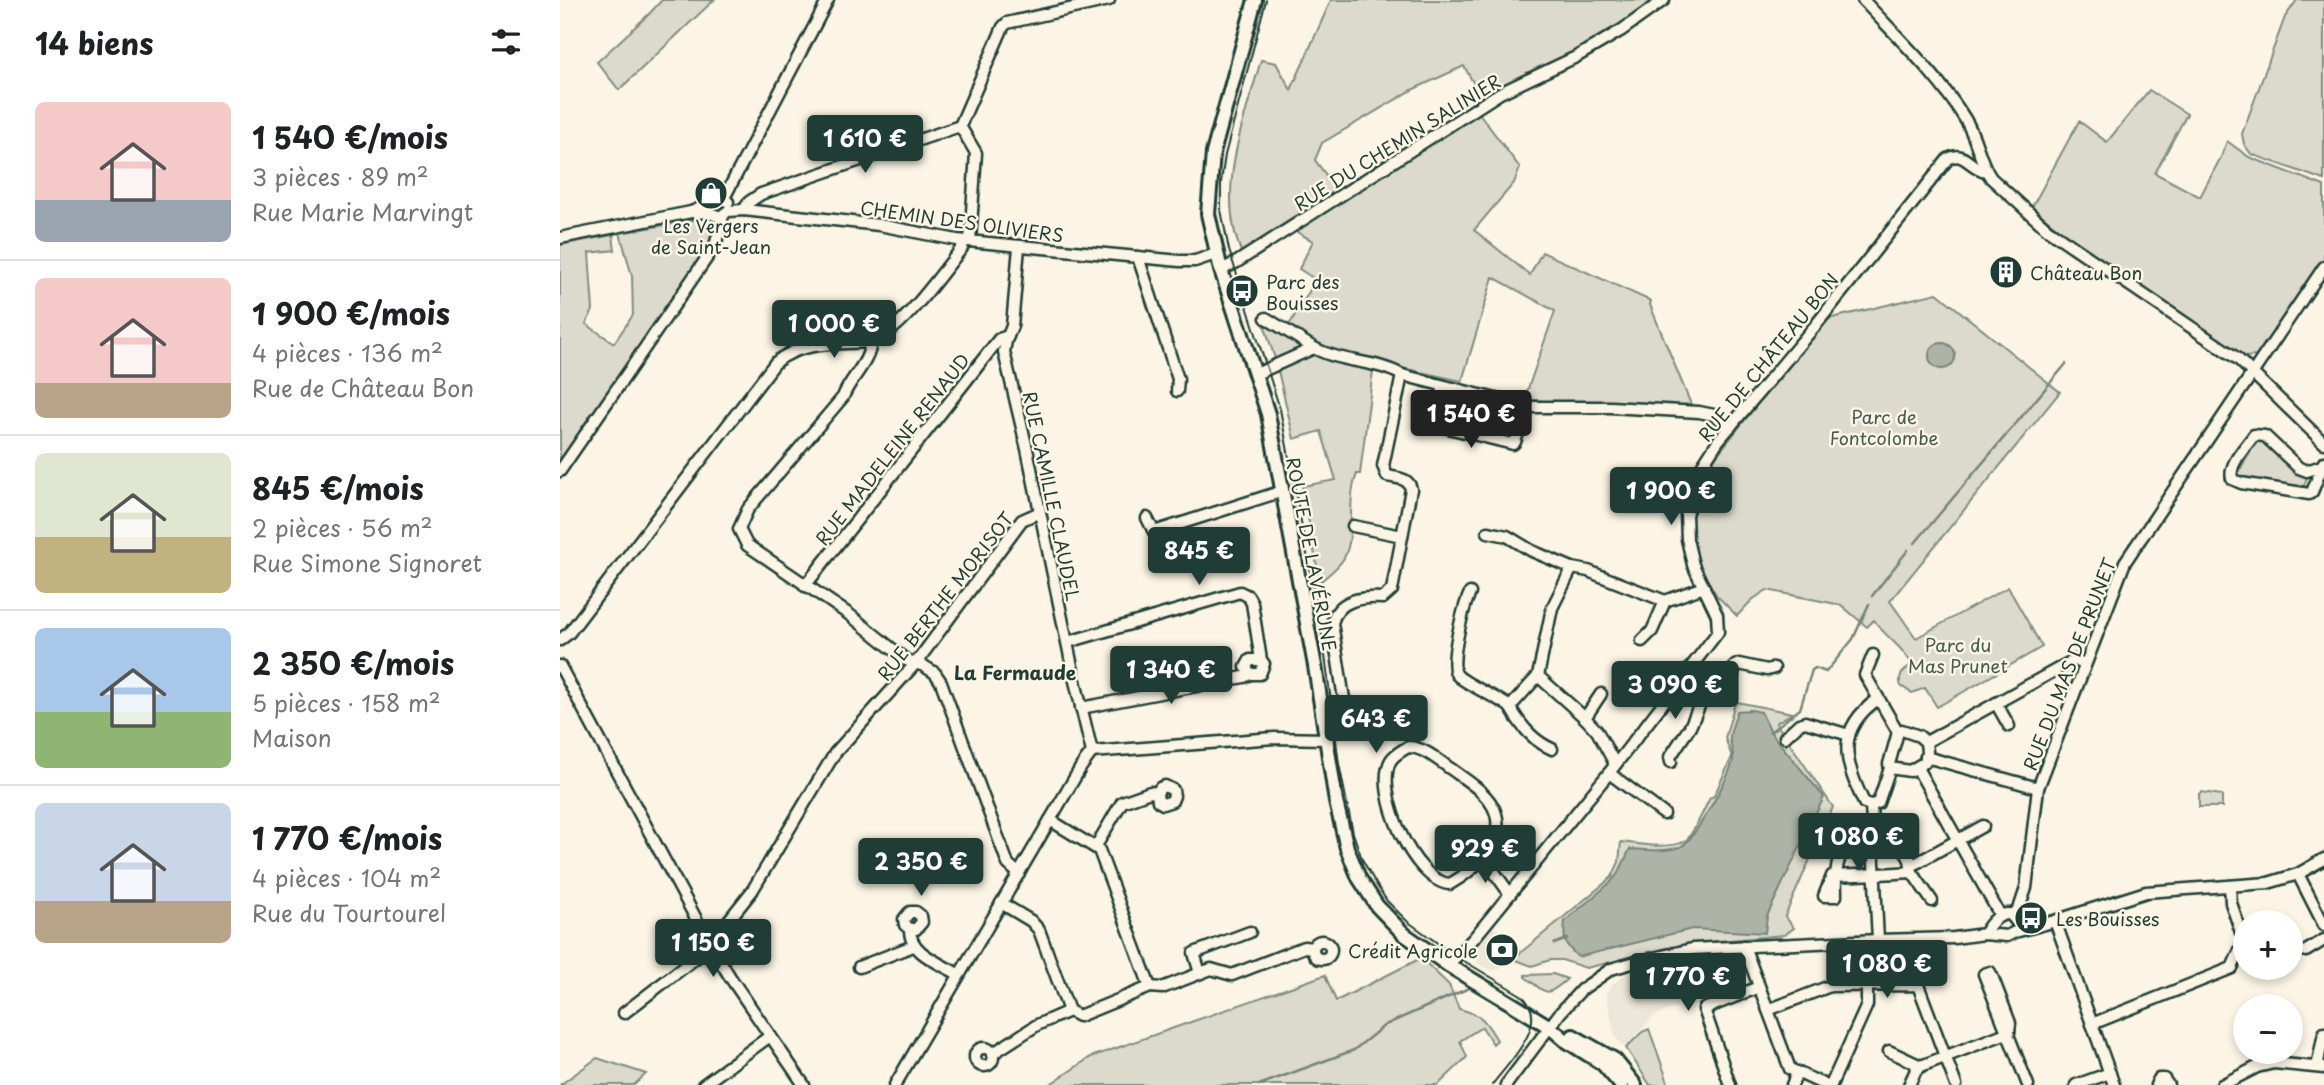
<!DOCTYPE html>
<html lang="fr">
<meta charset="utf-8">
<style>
:root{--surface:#fff;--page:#f2f2f2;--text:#202124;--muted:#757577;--line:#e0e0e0;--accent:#1f3d34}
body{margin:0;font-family:"Playpen Sans",sans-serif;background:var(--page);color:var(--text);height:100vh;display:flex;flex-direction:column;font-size:26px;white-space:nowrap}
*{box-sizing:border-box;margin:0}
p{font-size:23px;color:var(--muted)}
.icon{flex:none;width:38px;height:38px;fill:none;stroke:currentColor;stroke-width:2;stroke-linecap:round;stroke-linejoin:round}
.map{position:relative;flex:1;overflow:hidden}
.drawer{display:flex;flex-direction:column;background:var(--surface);width:560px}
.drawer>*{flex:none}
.controls{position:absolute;left:1673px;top:910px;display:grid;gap:14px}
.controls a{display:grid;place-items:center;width:70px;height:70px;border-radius:50%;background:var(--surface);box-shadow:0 4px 10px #0003;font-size:35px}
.price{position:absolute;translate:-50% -60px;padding:0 16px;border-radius:7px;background:var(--accent);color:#fff;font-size:23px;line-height:46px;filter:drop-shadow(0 2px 4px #0008)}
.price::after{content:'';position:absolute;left:50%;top:42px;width:21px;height:16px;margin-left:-10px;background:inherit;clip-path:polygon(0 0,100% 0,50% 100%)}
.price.current{background:#222;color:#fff}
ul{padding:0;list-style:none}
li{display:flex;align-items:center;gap:21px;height:175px;padding:0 35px}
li+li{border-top:2px solid var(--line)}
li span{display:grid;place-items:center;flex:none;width:196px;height:140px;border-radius:10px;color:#555}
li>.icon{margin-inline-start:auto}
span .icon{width:84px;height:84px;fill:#fffc;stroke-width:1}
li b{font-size:30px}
h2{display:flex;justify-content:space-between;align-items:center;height:84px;padding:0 35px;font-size:30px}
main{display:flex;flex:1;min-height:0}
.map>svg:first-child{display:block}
</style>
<main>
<section class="drawer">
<h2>14 biens<svg class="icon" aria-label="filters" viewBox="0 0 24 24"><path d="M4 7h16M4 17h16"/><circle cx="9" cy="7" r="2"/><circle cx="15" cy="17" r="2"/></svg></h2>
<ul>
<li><span style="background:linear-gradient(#f6c9c9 70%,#9aa5b1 0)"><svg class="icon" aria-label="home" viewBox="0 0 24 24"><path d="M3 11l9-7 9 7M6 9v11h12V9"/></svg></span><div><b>1 540 €/mois</b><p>3 pièces · 89 m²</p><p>Rue Marie Marvingt</p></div></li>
<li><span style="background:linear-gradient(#f6c9c9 75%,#b9a48a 0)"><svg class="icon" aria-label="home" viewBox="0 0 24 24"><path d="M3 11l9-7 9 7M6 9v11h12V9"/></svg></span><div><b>1 900 €/mois</b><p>4 pièces · 136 m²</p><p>Rue de Château Bon</p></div></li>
<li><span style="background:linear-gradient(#dfe7d0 60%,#c2b280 0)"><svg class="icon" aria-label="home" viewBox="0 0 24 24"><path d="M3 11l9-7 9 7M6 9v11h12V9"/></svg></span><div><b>845 €/mois</b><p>2 pièces · 56 m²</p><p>Rue Simone Signoret</p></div></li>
<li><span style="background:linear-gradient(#a9c7e8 60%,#8fb573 0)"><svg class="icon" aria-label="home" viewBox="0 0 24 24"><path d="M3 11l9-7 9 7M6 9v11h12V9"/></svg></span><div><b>2 350 €/mois</b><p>5 pièces · 158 m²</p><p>Maison</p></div></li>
<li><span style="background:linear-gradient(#c9d6e8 70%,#b9a48a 0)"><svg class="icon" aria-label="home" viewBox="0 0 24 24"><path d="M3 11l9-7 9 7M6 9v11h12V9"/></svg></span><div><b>1 770 €/mois</b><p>4 pièces · 104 m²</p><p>Rue du Tourtourel</p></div></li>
</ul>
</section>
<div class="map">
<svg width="1764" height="1085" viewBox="0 0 1764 1085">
<rect width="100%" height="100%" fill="#fcf5e5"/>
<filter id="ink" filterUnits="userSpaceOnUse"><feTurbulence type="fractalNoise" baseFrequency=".0143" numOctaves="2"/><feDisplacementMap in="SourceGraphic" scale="14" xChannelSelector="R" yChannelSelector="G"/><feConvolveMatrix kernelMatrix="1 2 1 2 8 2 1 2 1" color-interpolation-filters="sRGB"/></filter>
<g filter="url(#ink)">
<g fill="#ece7d8">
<path d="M933,926L964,951L940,969L932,971L917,963L914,949Z"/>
<path d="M1101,960L1117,1007L1095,1016L1064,1047L1055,1037L1046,994L1052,985L1069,972Z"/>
</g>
<g fill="#dcdacc" stroke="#7e8c80" stroke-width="2">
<path d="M102,0H154L59,90L37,62L88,15Z"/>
<path d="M771,0H1100L999,63L921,97L904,66L854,89L762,143L755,160L780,194L683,256C654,194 684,121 701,60L716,63L731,90Z"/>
<path d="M1737,0H1764V180L1691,154L1684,144L1682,134L1725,17Z"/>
<path d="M1589,90L1627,114L1595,173L1640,197L1661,157L1667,141L1689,157L1764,186V260L1696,356L1685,357L1525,251L1472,207L1519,121L1547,142Z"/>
<path d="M919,113L960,168L954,183L914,230L970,275L982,252L1091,301L1090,305L1132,407L964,400L995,311L933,277L902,381L814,362L800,474H797C786,500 796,536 784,558C778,568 768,575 760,582L742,486L776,480L761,431L734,439L716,362L703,321L725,332L756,280L739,269L753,241L733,230Z"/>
<path d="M144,218L153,232L149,244L0,467V245L53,235L55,250L29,253L33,310L26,324L54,343L73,315L72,276L60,233Z"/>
<path d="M1377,293L1500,392L1330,601L1356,638L1448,587L1482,647L1377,707L1365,688L1352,693L1341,686C1337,675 1344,671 1352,664C1342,646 1325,637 1314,620L1307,627L1281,605L1207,590L1192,600L1177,616L1157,596L1132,554L1129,517L1143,473L1264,320Z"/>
<path d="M1695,439H1701L1741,473L1752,477L1748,475L1744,486L1748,488L1747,490L1680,479L1676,476L1678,464L1681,468L1690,453L1688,448Z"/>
<path d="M1177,702L1232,713L1216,723L1273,807L1225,916L1234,928L1224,935L1136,943L1026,968L1002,960H990L972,966L953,959L1052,877L1059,862L1061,842C1076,844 1118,851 1128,838C1137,827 1143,811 1150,798L1154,796L1172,757L1165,738L1174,706Z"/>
<path d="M1641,792L1662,795V807H1639V794Z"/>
<path d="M861,958L889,985L899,1009C923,1015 924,1019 937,1040L933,1044L922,1027L900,1041L907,1057L878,1085H489L531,1057L765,975L776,1001Z"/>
<path d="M993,974L1007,979C985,999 987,993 965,977V975Z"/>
<path d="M1089,1029L1109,1085H1090L1066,1048L1082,1032Z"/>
<path d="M37,1058L86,1074L74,1085H0Z"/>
</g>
<g fill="#aeb3a7" stroke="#758479" stroke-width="2">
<circle cx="1382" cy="356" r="13"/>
<path d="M1191,710L1201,712L1212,734L1264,797L1207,916L1205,933L1132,929L1018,957C1004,944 1003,941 1005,921L1051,882L1059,872L1070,849C1086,850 1105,852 1120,847C1133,843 1170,775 1173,760C1174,752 1170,745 1170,738C1170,730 1175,720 1177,711Z"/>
</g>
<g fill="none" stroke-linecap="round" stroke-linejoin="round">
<g stroke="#758479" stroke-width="2.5">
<path d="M1355,543L1506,364"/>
<path d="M1312,596L1348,550"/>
<path d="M1210,732L1240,709L1252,670L1255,668L1266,672L1293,639L1309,604"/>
<path d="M994,944L1007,939"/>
<path d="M699,1085L794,1050L825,1025L909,988"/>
</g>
<defs>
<g id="minor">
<path d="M1303,0C1338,38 1378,75 1405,119C1417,138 1419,161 1431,178L1487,229L1678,359L1764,443"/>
<path d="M400,126L443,27L447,23L549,0"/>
<path d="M400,126L416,153L410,241"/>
<path d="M164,198L268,0"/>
<path d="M184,210L189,202L201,194L400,126"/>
<path d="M131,212L150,213L160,217L168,211L184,210L319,225L397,240L620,261H635L656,254"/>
<path d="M0,238L131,212L147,205L155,196H161L168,202"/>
<path d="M403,241L402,248C380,275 342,331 311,342C309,364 290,378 283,397L188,509L179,529L187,545L290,615L346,660L364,666L375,673L381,682L448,864L459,874"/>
<path d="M459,247L452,326L446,341L444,352L467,449L515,681L532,752"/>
<path d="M578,257L618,379L617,391"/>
<path d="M661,270L677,262L940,93L1016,57L1062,30L1104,0"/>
<path d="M706,318L754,348"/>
<path d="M696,374L754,348C782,363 815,360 842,375L967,407H1050L1139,412L1154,415L1171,426"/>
<path d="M884,386L875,420L880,426L953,444L955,442L967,407"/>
<path d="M1761,466L1747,471L1739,468L1705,436L1694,435C1686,447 1668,464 1672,479L1681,483L1749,494L1752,492L1764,462"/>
<path d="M0,471L155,246L163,216"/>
<path d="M587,518L594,532L723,491"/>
<path d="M793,526L842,536"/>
<path d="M928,532L947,536L972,551L1012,568L1028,571L1105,601L1144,587"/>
<path d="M1012,568L992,608L978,676L1025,718L1037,731L1055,764"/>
<path d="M245,586L439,339L448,336"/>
<path d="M910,593C904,605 888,665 897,675C905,684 937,697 950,707L978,676"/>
<path d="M0,640L9,633L215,363C239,341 280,344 311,342"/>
<path d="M1082,641L1092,631L1105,601"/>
<path d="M508,642L680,592L688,596L692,603L701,660L704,664L700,674H690L686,667L690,660H701"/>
<path d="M1313,655L1305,675L1338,732"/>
<path d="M0,666L148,941L170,977L244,1085"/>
<path d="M1131,668C1142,677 1154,693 1169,687L1175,666L1179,664L1207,670L1214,668"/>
<path d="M1436,703L1449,726"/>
<path d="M791,707L784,699L772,623C778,599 802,597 823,598L832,590L851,489C849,478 837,478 827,476L823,466L842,375"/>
<path d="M950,707C960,725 973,741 992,749"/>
<path d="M521,708L684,677L690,674"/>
<path d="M1025,718L1041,694"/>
<path d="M1342,730L1359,736L1366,742L1367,752L1365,762L1350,771L1330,768L1329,764L1338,732Z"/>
<path d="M1225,737L1239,724L1245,722L1289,735"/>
<path d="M1366,742L1514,660L1525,664"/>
<path d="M848,747C864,747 879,761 891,769C906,780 923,790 932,805C951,837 915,870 890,884C854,882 813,790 831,760C835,754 841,751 848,747Z"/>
<path d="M532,752L714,738L768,739"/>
<path d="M1366,757L1478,788"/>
<path d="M1111,762L1110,757L1130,727L1149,683"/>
<path d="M1357,768L1440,915"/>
<path d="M1049,773L1104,814"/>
<path d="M1311,805L1318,940"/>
<path d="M1311,805L1304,803C1285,762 1274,730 1318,699"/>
<path d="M1311,805L1318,803L1330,768"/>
<path d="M1335,831L1350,860L1352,872L1372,901"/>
<path d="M1288,836C1277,862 1275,868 1276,896H1264L1272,876C1299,875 1325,874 1352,872"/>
<path d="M536,846L562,802L590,792L597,793L600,788L605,786L613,790L614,796L612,801L603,804L598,801L597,793"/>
<path d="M924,858L950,894"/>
<path d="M1351,866L1423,826"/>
<path d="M1738,874L1764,925"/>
<path d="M441,903L471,921L479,930L509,1011L519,1016L590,987L539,850L490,820"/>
<path d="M1453,916L1460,906L1466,888L1478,788L1565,562L1764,267"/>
<path d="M1495,921L1554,1085"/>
<path d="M350,929H356L362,922L361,916L356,912H350L344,919L345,925L350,929C349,953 380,963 398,974"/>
<path d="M1424,934C1429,925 1438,913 1450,914L1456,921L1470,928"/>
<path d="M148,941L165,925L192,891L275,753L356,663L462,520L480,512"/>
<circle cx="762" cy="950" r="9"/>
<path d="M1184,946L1230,1069L1265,1085"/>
<path d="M1746,951L1764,940"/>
<path d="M888,965L914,938L1049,773L1158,632L1157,615L1133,565L1127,539L1126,515L1140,469L1158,441L1255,326L1388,159C1404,149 1410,169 1426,171"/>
<path d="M299,967L353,946"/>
<path d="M640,973L634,953L690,932"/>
<path d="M590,987L602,988L651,969L672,975L744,947L753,948"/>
<path d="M1208,1010L1270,986L1358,985L1396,1085"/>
<path d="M64,1013L151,946"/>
<path d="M1532,1024L1672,968L1684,941L1671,903L1670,886"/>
<path d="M1449,1032L1450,1023L1432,976L1430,972L1424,974L1468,1085"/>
<circle cx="424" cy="1057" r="9"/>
<path d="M1329,1051L1361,1066"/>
<path d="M432,1054L477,1025L509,1011"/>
<path d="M1757,1067L1764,1033"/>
<path d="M143,1085L210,1036"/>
<path d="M335,1085L521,767L532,752"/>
<path d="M946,1085L1000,1013L1021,990L1051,969L1072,963L1132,949L1318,940L1394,938L1424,934L1447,936L1455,932L1485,924L1586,892L1708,883L1738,874L1764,859"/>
<path d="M1170,1085L1144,1009L1199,987"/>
<path d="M1232,1085L1237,1073"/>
<path d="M1271,1085L1307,1005V985"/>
<path d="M1349,1085L1356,1070L1361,1066L1449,1032"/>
<path d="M1516,1085L1550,1073"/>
<path d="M1596,1085L1599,1079H1604L1608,1085"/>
<path d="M1662,1085L1697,1067L1714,1063L1764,1068"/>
</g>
<g id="major">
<path d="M695,0L653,153L648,214L661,270L708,414L755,666L776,802L787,848L799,878L817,906L844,934L888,965L990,1027L1005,1040L1043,1064L1061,1085"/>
<path d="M1013,1036L1055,1060L1075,1085"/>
</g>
</defs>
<use href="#minor" stroke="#1f3d34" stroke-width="15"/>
<use href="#major" stroke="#1f3d34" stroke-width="18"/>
<use href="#minor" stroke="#fcf5e5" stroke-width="10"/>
<use href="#major" stroke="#fcf5e5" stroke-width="12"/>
<path stroke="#1f3d34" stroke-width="2" d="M706,0L665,155L661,182V210L669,250L720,409L763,640L779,764L793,833L802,859L816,884L827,901L847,921L894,955L961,995C993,1021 948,1063 932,1085"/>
</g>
</g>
<defs>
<symbol id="shop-disc" viewBox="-11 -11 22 22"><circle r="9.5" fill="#1f3d34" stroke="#fcf5e5"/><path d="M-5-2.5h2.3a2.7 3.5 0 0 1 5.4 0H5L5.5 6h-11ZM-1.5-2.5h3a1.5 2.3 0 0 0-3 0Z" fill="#fff"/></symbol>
<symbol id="building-disc" viewBox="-11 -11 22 22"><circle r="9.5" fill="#1f3d34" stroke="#fcf5e5"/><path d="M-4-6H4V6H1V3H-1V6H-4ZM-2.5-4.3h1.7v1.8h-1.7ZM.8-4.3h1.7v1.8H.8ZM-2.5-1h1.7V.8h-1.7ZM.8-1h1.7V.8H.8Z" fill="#fff"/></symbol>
<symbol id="bus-disc" viewBox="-11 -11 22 22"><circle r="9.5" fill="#1f3d34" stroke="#fcf5e5"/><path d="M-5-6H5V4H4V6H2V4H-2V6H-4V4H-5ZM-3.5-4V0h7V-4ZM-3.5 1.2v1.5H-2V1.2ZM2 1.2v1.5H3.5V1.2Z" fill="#fff"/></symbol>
<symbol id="bank-disc" viewBox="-11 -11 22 22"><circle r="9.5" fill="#1f3d34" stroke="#fcf5e5"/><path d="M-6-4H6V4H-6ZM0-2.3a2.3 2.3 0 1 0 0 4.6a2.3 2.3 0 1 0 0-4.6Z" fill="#fff"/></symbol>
</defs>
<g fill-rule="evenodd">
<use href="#shop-disc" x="132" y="174" width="38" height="38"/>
<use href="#building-disc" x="1427" y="253" width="38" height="38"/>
<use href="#bus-disc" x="663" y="272" width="38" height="38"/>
<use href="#bus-disc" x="1452" y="899" width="38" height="38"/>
<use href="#bank-disc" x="923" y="931" width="38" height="38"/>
</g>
<g text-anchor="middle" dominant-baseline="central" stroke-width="5" stroke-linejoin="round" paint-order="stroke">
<g font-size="18" fill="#1f3d34" stroke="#fcf5e5">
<text transform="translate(837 142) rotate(-32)">RUE DU CHEMIN SALINIER</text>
<text transform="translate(402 221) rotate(8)">CHEMIN DES OLIVIERS</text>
<text transform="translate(1208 357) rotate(-51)">RUE DE CHÂTEAU BON</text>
<text transform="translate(332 449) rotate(-52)">RUE MADELEINE RENAUD</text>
<text transform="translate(492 496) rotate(78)">RUE CAMILLE CLAUDEL</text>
<text transform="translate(752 554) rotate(79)">ROUTE DE LAVÉRUNE</text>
<text transform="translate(385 596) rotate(-52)">RUE BERTHE MORISOT</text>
<text transform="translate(1509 664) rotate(-69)">RUE DU MAS DE PRUNET</text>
</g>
<g font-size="18" fill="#1f3d34" stroke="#fcf5e5" text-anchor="start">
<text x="151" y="225" text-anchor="middle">Les Vergers<tspan x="151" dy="21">de Saint-Jean</tspan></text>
<text x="1470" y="272">Château Bon</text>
<text x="706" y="281">Parc des<tspan x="706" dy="21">Bouisses</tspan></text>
<text x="1496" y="918">Les Bouisses</text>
<text x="918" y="950" text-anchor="end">Crédit Agricole</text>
</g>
<g font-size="18" fill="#455c52" stroke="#fcf5e5">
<text x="1324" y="416">Parc de<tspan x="1324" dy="21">Fontcolombe</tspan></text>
<text x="1398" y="644">Parc du<tspan x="1398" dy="21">Mas Prunet</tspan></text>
</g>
<g font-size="19" font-weight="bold" fill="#1f3d34" stroke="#fcf5e5">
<text x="455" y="672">La Fermaude</text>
</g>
</g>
</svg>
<div class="controls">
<a>+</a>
<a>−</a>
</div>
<b class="price" style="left:305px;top:175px">1 610 €</b>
<b class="price" style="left:274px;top:360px">1 000 €</b>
<b class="price current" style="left:911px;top:450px">1 540 €</b>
<b class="price" style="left:1111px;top:527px">1 900 €</b>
<b class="price" style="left:639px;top:587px">845 €</b>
<b class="price" style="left:611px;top:706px">1 340 €</b>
<b class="price" style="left:1115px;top:721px">3 090 €</b>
<b class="price" style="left:816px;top:755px">643 €</b>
<b class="price" style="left:1299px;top:873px">1 080 €</b>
<b class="price" style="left:925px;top:885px">929 €</b>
<b class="price" style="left:361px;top:898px">2 350 €</b>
<b class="price" style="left:153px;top:979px">1 150 €</b>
<b class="price" style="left:1327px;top:1000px">1 080 €</b>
<b class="price" style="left:1128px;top:1013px">1 770 €</b>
</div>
</main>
